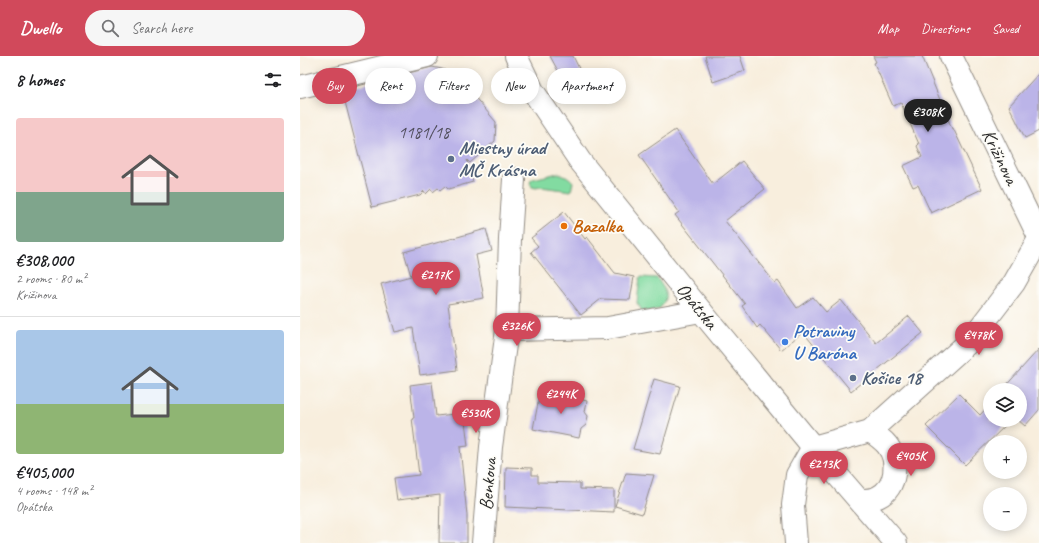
<!DOCTYPE html>
<meta charset="utf-8">
<style>
:root{--surface:#fff;--page:#f6f6f6;--text:#202124;--muted:#757577;--line:#e0e0e0;--accent:#d1495b}
body{margin:0;font-family:Caveat,sans-serif;background:var(--page);color:var(--text);height:100vh;display:flex;flex-direction:column;font-size:15px;white-space:nowrap}
*{box-sizing:border-box;margin:0}
p{font-size:13px;color:var(--muted)}
.icon{flex:none;width:22px;height:22px;fill:none;stroke:currentColor;stroke-width:2;stroke-linecap:round;stroke-linejoin:round}
.map{position:relative;flex:1;overflow:hidden}
.drawer{display:flex;flex-direction:column;background:var(--surface);width:300px}
.drawer>*{flex:none}
.hud{position:absolute;left:12px;top:12px;width:380px;height:36px;display:flex;gap:8px}
.controls{position:absolute;left:683px;top:327px;display:grid;gap:8px}
.controls a{display:grid;place-items:center;width:44px;height:44px;border-radius:50%;background:var(--surface);box-shadow:0 2px 10px #0003;font-size:20px}
.price{position:absolute;translate:-50% -34px;padding:0 9px;border-radius:14px;background:var(--accent);color:#fff;font-size:13px;line-height:26px;filter:drop-shadow(0 1px 2px #0008)}
.price::after{content:'';position:absolute;left:50%;top:24px;width:12px;height:9px;margin-left:-6px;background:inherit;clip-path:polygon(0 0,100% 0,50% 100%)}
.price.current{background:#222;color:#fff}
ul{padding:0;list-style:none}
li{display:grid;align-content:center;gap:8px;height:212px;padding:0 16px}
li+li{border-top:1px solid var(--line)}
li span{display:grid;place-items:center;height:124px;border-radius:4px;color:#555}
li>.icon{margin-inline-start:auto}
span .icon{width:72px;height:72px;fill:#fffc;stroke-width:1}
li b{font-size:17px}
h2{display:flex;justify-content:space-between;align-items:center;height:48px;padding:0 16px;font-size:17px}
.chip{padding:0 14px;border-radius:18px;background:var(--surface);box-shadow:0 2px 10px #0003;font-size:14px;line-height:36px}
.chip.current{background:var(--accent);color:#fff}
header{display:flex;align-items:center;gap:24px;box-sizing:border-box;height:56px;padding:0 20px;background:var(--accent);color:#fff}
header strong{font-size:19px}
nav{display:flex;gap:22px;margin-inline-start:auto;font-size:14px}
.search{width:280px;height:36px;background:var(--page);display:flex;align-items:center;gap:10px;box-sizing:border-box;padding:0 14px;border-radius:22px;color:var(--muted);font-size:15px}
main{display:flex;flex:1;min-height:0}
.map>svg:first-child{display:block}
</style>
<header>
<strong>Dwello</strong>
<div class="search"><svg class="icon" aria-label="search" viewBox="0 0 24 24"><circle cx="10" cy="10" r="6"/><path d="M15 15l6 6"/></svg>Search here</div>
<nav><a>Map</a><a>Directions</a><a>Saved</a></nav>
</header>
<main>
<section class="drawer">
<h2>8 homes<svg class="icon" aria-label="filters" viewBox="0 0 24 24"><path d="M4 7h16M4 17h16"/><circle cx="9" cy="7" r="2"/><circle cx="15" cy="17" r="2"/></svg></h2>
<ul>
<li><span style="background:linear-gradient(#f6c9c9 60%,#7fa58c 0)"><svg class="icon" aria-label="home" viewBox="0 0 24 24"><path d="M3 11l9-7 9 7M6 9v11h12V9"/></svg></span><div><b>€308,000</b><p>2 rooms · 80 m²</p><p>Križinova</p></div></li>
<li><span style="background:linear-gradient(#a9c7e8 60%,#8fb573 0)"><svg class="icon" aria-label="home" viewBox="0 0 24 24"><path d="M3 11l9-7 9 7M6 9v11h12V9"/></svg></span><div><b>€405,000</b><p>4 rooms · 148 m²</p><p>Opátska</p></div></li>
</ul>
</section>
<div class="map">
<svg width="739" height="487" viewBox="0 0 739 487">
<rect width="100%" height="100%" fill="#fdfcf7"/>
<filter id="ink" filterUnits="userSpaceOnUse"><feTurbulence type="fractalNoise" baseFrequency=".025" numOctaves="2"/><feDisplacementMap in="SourceGraphic" scale="8" xChannelSelector="R" yChannelSelector="G"/><feConvolveMatrix kernelMatrix="1 2 1 2 8 2 1 2 1" color-interpolation-filters="sRGB"/></filter>
<filter id="wash" filterUnits="userSpaceOnUse"><feTurbulence type="fractalNoise" baseFrequency=".012" numOctaves="4" result="noise"/><feDisplacementMap in="SourceGraphic" scale="16" xChannelSelector="R" yChannelSelector="G"/><feGaussianBlur stdDeviation="0.9" result="paint"/><feColorMatrix in="noise" values="0 0 0 0 0 0 0 0 0 0 0 0 0 0 0 0 0 1.4 0 .05"/><feComposite in="paint" operator="in"/></filter>
<g filter="url(#wash)">
<rect width="100%" height="100%" fill="#f8eedd"/>
<g fill="#82dba1" stroke="#568366">
<path d="M258,117C265,119 269,121 273,126L271,135L241,131L236,132L232,131L230,128L231,124L233,123Z"/>
<path d="M340,221L357,222C365,234 370,240 359,253L343,256L337,247Z"/>
</g>
<g id="blocks">
<g fill="#bbb4e8">
<path d="M250,0H273L288,31L271,39Z"/>
<path d="M405,0H440L445,15L413,26Z"/>
<path d="M573,0H622L652,73L653,72L682,133L631,157L618,129L613,131L603,110L622,101L617,90L619,88L601,47L593,50L574,7L576,6Z"/>
<path d="M132,11L142,13L156,19L196,66L195,85L170,107L167,104L173,126L148,133L145,130L140,134L138,132L133,136L131,133L126,138L124,135L120,139L72,151L42,34Z"/>
<path d="M739,17V75L725,82L709,50Z"/>
<path d="M375,74L413,128L442,105L465,133L425,165L475,227L478,225L497,252L513,241L526,256L541,244L576,287L609,260L623,277L551,335L503,276L481,294L460,269L457,272L442,250L445,248L375,159L379,156L339,99Z"/>
<path d="M264,156L285,183L287,181L315,217L334,221L330,244L301,243L281,259L231,196L238,190L231,182Z"/>
<path d="M186,173L192,195L176,199L184,242L148,248L157,314L120,319L113,272L95,276L81,228L111,220L104,196Z"/>
<path d="M739,293V354L725,370L718,364H720V334H702Z"/>
<path d="M354,323L380,330L360,398L333,393Z"/>
<path d="M132,326L136,360L164,357L168,390L160,391L167,459V487H139L140,439L97,444L94,422L119,419L112,362H114L110,329Z"/>
<path d="M260,336L268,337L271,341L287,345L285,356L288,360L286,369L281,373L279,382L233,373L239,342L247,343Z"/>
<path d="M659,338L680,359L690,348V364H711L665,409L626,370Z"/>
<path d="M206,411L232,412V419H238V426L280,427V433L314,434V456L205,451Z"/>
<path d="M326,417L354,419L342,458L315,450Z"/>
</g>
</g>
</g>
<g filter="url(#ink)">
<use href="#blocks" fill-opacity="0" stroke="#928c84" stroke-width="1"/>
<g fill="none" stroke-linecap="round" stroke-linejoin="round">
<defs>
<g id="minor">
<path d="M216,0L233,35L280,105L401,255L513,391L596,487"/>
<path d="M651,0L739,181"/>
<path d="M0,31L127,0"/>
<path d="M214,123L210,183L207,274L308,272L401,255"/>
<path d="M513,391L570,375L669,286L714,227L739,183"/>
<path d="M560,444C566,444 572,444 578,441C597,432 599,404 587,389C582,383 576,379 570,375"/>
<path d="M183,487L191,391L207,274"/>
<path d="M496,487L493,449L497,419L513,391"/>
</g>
</defs>
<use href="#minor" stroke="#928c84" stroke-width="24"/>
<use href="#minor" stroke="#fff" stroke-width="22"/>
</g>
</g>
<g fill="#5c6f8a" stroke="#fdfcf7" stroke-width="1.5">
<circle cx="151" cy="103" r="4"/>
<circle cx="553" cy="322" r="4"/>
</g>
<circle fill="#e8710a" stroke="#fdfcf7" stroke-width="1.5" cx="264" cy="170" r="4"/>
<circle fill="#3f7fe0" stroke="#fdfcf7" stroke-width="1.5" cx="485" cy="286" r="4"/>
<g text-anchor="middle" dominant-baseline="central" stroke-width="3.5" stroke-linejoin="round" paint-order="stroke">
<g font-size="17" fill="#4f4d5a">
<text x="124" y="76">1181/18</text>
</g>
<g font-size="19" font-weight="bold" fill="#4e5e75" stroke="#fdfcf7" text-anchor="start">
<text x="159" y="92">Miestny úrad<tspan x="159" dy="22">MČ Krásna</tspan></text>
<text x="561" y="322">Košice 18</text>
</g>
<g font-size="19" fill="#2b2b2b" stroke="#fdfcf7">
<text transform="translate(700 101) rotate(64)">Križinova</text>
<text transform="translate(397 250) rotate(51)">Opátska</text>
<text transform="translate(188 428) rotate(-85)">Benkova</text>
</g>
<g font-size="19" font-weight="bold" fill="#c56008" stroke="#fdfcf7" text-anchor="start">
<text x="272" y="170">Bazalka</text>
</g>
<g font-size="19" font-weight="bold" fill="#366cbe" stroke="#fdfcf7" text-anchor="start">
<text x="493" y="275">Potraviny<tspan x="493" dy="22">U Baróna</tspan></text>
</g>
</g>
</svg>
<div class="controls">
<a><svg class="icon" aria-label="layers" viewBox="0 0 24 24"><path d="M12 4l9 5-9 5-9-5zM3 14l9 5 9-5"/></svg></a>
<a>+</a>
<a>−</a>
</div>
<b class="price current" style="left:628px;top:77px">€308K</b>
<b class="price" style="left:136px;top:240px">€217K</b>
<b class="price" style="left:217px;top:291px">€326K</b>
<b class="price" style="left:679px;top:300px">€478K</b>
<b class="price" style="left:261px;top:359px">€244K</b>
<b class="price" style="left:176px;top:378px">€530K</b>
<b class="price" style="left:611px;top:421px">€405K</b>
<b class="price" style="left:524px;top:429px">€213K</b>
<div class="hud">
<a class="chip current">Buy</a>
<a class="chip">Rent</a>
<a class="chip">Filters</a>
<a class="chip">New</a>
<a class="chip">Apartment</a>
</div>
</div>
</main>
